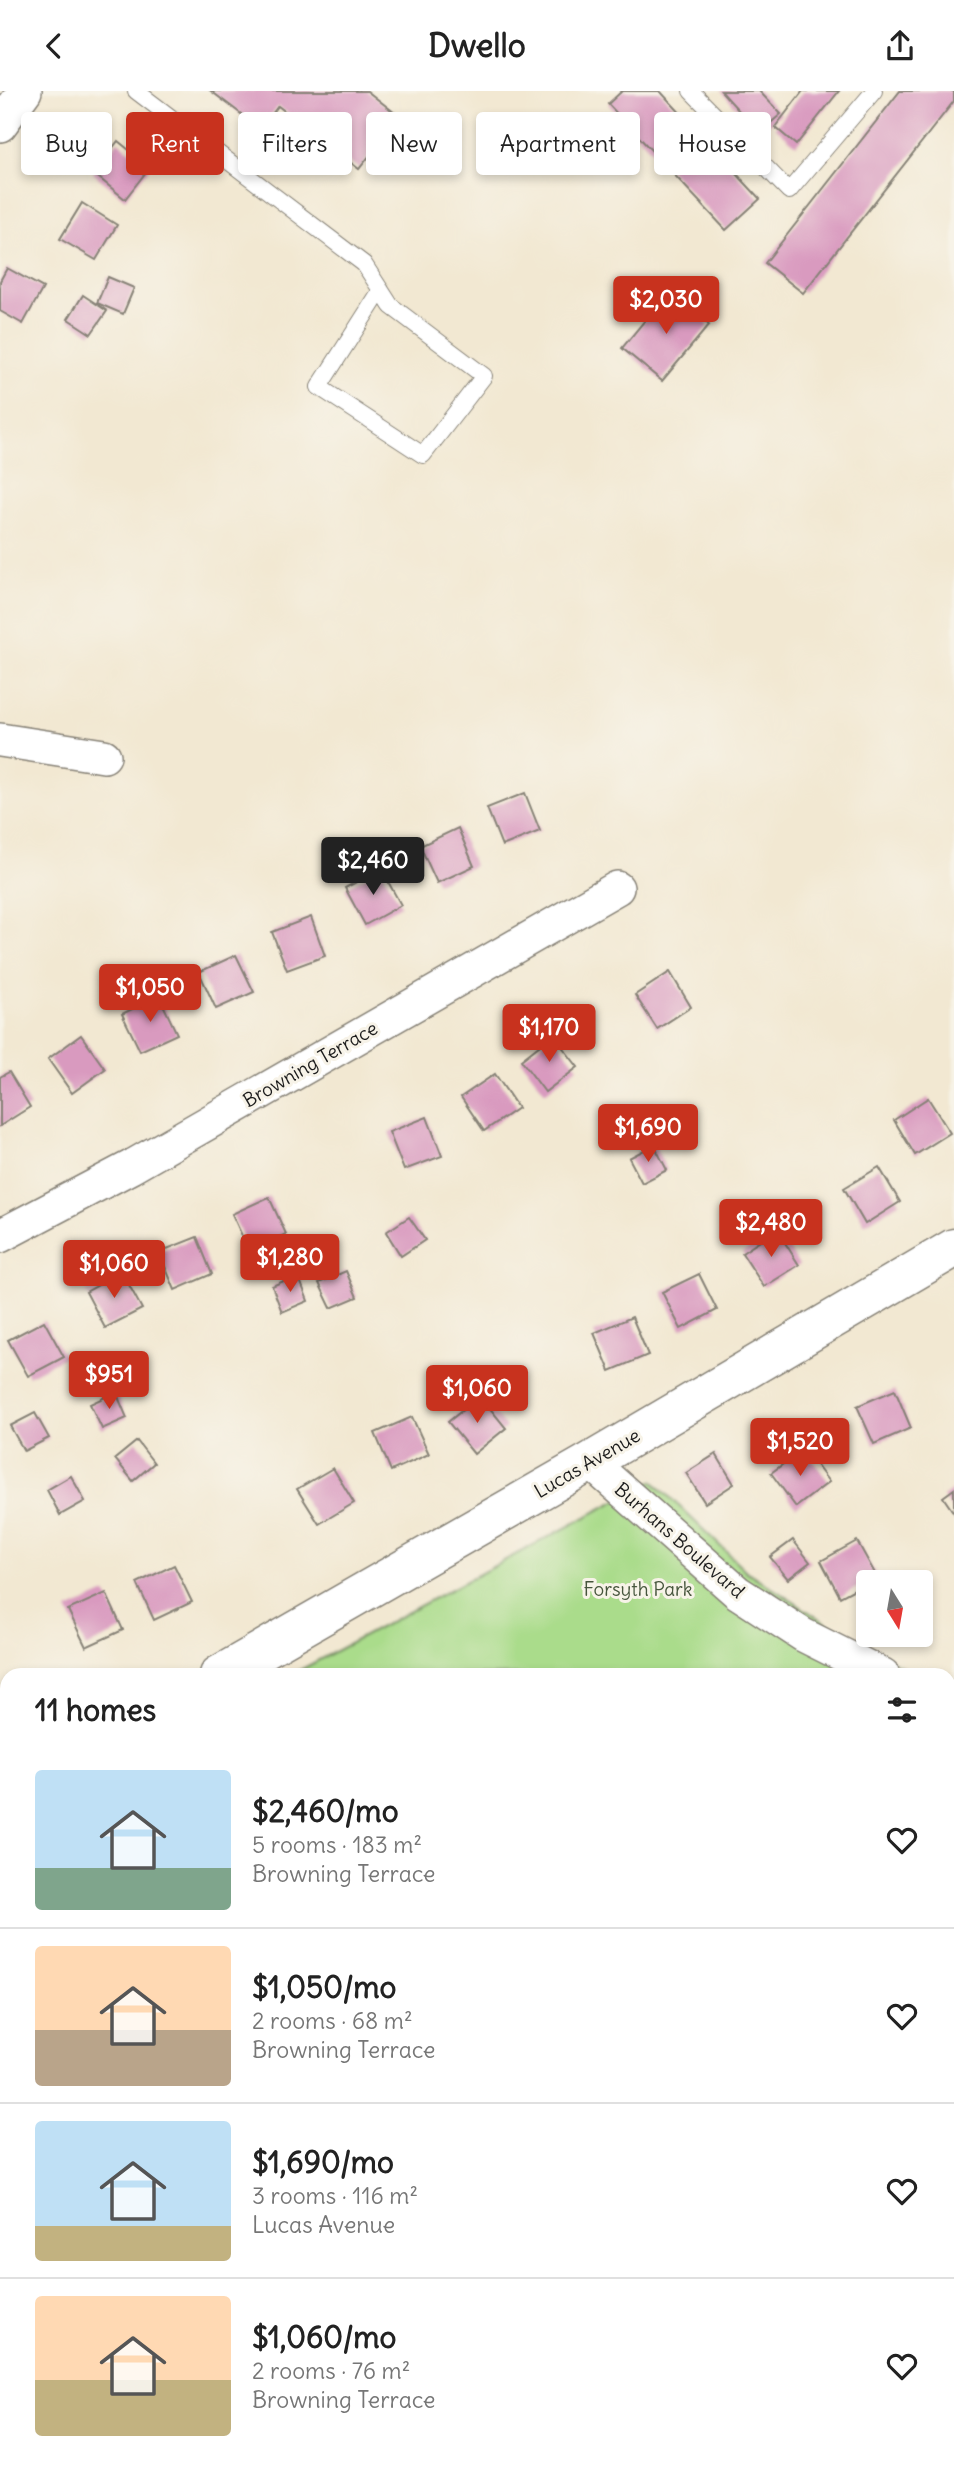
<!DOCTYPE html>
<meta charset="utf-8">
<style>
:root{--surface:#fff;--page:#f6f6f6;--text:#222;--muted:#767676;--line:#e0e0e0;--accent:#c8321e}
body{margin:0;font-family:Delius,sans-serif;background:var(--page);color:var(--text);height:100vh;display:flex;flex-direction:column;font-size:26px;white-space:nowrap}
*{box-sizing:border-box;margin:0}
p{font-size:23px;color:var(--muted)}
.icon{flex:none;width:38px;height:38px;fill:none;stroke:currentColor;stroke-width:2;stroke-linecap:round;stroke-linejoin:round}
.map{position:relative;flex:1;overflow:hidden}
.sheet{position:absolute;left:0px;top:1577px;width:956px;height:800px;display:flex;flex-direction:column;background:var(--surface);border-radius:21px 21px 0 0;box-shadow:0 4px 10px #0003}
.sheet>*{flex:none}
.top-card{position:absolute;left:21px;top:21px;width:914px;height:63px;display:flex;gap:14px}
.needle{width:46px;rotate:169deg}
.tools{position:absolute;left:856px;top:1479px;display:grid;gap:14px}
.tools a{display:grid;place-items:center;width:77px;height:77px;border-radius:7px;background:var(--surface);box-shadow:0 4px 10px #0003;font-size:35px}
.price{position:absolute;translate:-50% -60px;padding:0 16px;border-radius:7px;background:var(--accent);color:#fff;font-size:23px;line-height:46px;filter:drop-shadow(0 2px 4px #0008)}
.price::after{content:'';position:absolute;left:50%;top:42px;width:21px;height:16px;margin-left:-10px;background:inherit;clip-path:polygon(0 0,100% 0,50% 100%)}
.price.active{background:#222;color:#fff}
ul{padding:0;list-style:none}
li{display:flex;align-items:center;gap:21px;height:175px;padding:0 35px}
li+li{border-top:2px solid var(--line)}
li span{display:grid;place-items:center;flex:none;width:196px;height:140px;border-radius:7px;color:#555}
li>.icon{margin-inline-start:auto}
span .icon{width:84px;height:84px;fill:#fffc;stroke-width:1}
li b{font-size:30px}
h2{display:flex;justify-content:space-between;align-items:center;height:84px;padding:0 35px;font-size:30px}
.tag{padding:0 24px;border-radius:7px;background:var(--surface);box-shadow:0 4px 10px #0003;font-size:24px;line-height:63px}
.tag.active{background:var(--accent);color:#fff}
header{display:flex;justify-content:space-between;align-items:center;height:91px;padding:0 35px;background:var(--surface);font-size:32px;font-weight:700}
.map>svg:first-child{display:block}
</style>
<header><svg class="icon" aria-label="back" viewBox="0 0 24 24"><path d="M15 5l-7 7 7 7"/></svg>Dwello<svg class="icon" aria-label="share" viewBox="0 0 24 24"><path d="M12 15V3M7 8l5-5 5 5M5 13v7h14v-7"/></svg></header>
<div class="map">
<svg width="954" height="2376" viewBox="0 0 954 2376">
<rect width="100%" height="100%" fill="#f7f3e8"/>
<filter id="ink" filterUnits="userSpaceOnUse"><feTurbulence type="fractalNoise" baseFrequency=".0143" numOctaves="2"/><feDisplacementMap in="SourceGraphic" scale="14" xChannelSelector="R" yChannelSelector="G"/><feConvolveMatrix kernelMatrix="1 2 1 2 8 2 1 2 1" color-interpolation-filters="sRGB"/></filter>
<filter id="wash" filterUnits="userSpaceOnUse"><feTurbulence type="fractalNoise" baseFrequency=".00686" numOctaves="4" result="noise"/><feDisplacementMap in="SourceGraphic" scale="28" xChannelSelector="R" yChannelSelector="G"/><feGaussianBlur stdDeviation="1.57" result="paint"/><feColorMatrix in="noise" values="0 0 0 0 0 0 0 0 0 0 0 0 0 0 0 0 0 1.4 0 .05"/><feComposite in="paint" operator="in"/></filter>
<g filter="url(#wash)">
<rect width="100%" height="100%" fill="#f2e8d2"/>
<g fill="#aadc8b" stroke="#637c54" stroke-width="2">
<path d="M653,1390L746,1480L863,1556L918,1584H291Z"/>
<path d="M949,1602L954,1606V2376H0V1748L7,1744V2370H948Z"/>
</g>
<g id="blocks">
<g fill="#d99abf">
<path d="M211,0H367L400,26L359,78L278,15L261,38Z"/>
<path d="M622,0H660L760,108L726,139L608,13Z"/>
<path d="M721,0H759L781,23L759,42Z"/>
<path d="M803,0H839L796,54L775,36Z"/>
<path d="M900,0H954V10L803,202L765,172Z"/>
<path d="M118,50L150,76L125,108L93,82Z"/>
<path d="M82,112L117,134L96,169L60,148Z"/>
<path d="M7,177L43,197L23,233L0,220V190Z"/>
<path d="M108,186L134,197L123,223L97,212Z"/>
<path d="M669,200L709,234L662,290L622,257Z"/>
<path d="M83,204L107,220L91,243L68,228Z"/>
<path d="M525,702L540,740L502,755L487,717Z"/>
<path d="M458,737L474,775L437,792L420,755Z"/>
<path d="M381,778L401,814L365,834L345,797Z"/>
<path d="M311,826L325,865L287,879L272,841Z"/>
<path d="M236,864L254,901L216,918L199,881Z"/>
<path d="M670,881L691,916L657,938L635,904Z"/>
<path d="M159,905L177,943L140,960L122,923Z"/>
<path d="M81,944L105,978L72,1002L48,968Z"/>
<path d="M553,944L578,976L545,1001L521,969Z"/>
<path d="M9,981L30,1016L0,1035V986Z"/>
<path d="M495,983L518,1017L484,1040L461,1006Z"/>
<path d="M928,1007L950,1042L915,1064L894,1029Z"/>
<path d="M427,1026L442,1065L404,1079L389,1041Z"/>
<path d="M654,1054L667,1079L642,1092L629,1067Z"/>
<path d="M879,1076L900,1111L865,1133L844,1097Z"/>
<path d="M269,1106L286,1143L249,1160L232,1123Z"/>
<path d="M409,1126L425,1149L401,1165L386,1141Z"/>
<path d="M777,1139L799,1174L764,1196L742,1162Z"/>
<path d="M197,1146L212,1183L175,1199L159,1161Z"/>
<path d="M346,1180L357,1206L331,1217L319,1192Z"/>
<path d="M122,1181L142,1218L105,1237L86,1201Z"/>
<path d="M699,1183L717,1219L681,1238L662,1201Z"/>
<path d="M298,1184L308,1210L282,1221L272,1195Z"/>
<path d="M632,1226L648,1264L610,1280L594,1242Z"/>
<path d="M44,1230L64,1266L28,1285L8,1249Z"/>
<path d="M895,1299L911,1337L874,1353L857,1315Z"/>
<path d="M116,1301L127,1327L102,1338L90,1313Z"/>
<path d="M480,1305L506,1337L474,1363L448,1331Z"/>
<path d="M35,1322L49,1347L24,1360L10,1335Z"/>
<path d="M412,1326L429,1363L391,1380L375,1342Z"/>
<path d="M137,1350L154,1372L133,1390L115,1368Z"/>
<path d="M804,1358L829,1391L796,1416L771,1382Z"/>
<path d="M716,1363L734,1393L705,1412L686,1382Z"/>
<path d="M333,1377L354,1412L319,1433L297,1398Z"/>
<path d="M71,1385L85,1410L60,1424L47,1399Z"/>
<path d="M954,1398V1422L943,1406Z"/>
<path d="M793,1449L810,1471L788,1488L770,1466Z"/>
<path d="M857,1450L877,1486L840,1506L821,1470Z"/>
<path d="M174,1474L192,1511L154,1529L137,1492Z"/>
<path d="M106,1502L123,1539L86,1556L68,1519Z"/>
</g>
</g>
</g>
<g filter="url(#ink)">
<use href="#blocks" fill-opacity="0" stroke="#878277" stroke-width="2"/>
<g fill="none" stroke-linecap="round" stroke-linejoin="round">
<defs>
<g id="service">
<path d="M136,0L364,173L391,215L484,285L423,364L319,296L381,199"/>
<path d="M691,0L789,100L874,0"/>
<path d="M0,2101L7,2097"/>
<path d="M948,2250L954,2235"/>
<path d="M899,2376L902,2370"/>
</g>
<g id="minor">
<path d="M0,34L25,0"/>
<path d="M0,649L104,665"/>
<path d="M0,1145L131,1076L617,797"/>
<path d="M590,1371L737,1501L803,1544L883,1584"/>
<path d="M948,1625L954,1629"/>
</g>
<g id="tertiary">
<path d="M219,1584L590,1371L954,1157"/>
<path d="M0,1709L7,1705"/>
</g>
</defs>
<use href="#service" stroke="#878277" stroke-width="18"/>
<use href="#minor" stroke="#878277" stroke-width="36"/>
<use href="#tertiary" stroke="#878277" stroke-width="41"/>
<path stroke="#878277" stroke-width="4.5" stroke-dasharray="5 5" stroke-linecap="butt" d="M954,2091L949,2110L954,2139"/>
<use href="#service" stroke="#fff" stroke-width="16"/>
<use href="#minor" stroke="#fff" stroke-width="33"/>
<use href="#tertiary" stroke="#fff" stroke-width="38"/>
</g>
</g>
<g text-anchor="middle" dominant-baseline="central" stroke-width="6" stroke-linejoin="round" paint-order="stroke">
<g font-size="19" fill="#1c1c1c" stroke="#f7f3e8">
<text transform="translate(310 973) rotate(-30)">Browning Terrace</text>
<text transform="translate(587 1372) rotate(-30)">Lucas Avenue</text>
<text transform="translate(680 1449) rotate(41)">Burhans Boulevard</text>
</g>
<g font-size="19" fill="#47563d" stroke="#f7f3e8">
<text x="638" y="1498">Forsyth Park</text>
</g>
</g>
</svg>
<div class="tools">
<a><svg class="needle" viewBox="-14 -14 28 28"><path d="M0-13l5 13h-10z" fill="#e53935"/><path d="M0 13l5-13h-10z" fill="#767676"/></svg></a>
</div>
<b class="price" style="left:666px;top:245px">$2,030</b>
<b class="price active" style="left:373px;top:806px">$2,460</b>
<b class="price" style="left:150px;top:933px">$1,050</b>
<b class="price" style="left:549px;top:973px">$1,170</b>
<b class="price" style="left:648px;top:1073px">$1,690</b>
<b class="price" style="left:771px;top:1168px">$2,480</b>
<b class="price" style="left:290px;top:1203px">$1,280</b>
<b class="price" style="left:114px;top:1209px">$1,060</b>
<b class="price" style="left:109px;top:1320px">$951</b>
<b class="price" style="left:477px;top:1334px">$1,060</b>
<b class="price" style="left:800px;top:1387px">$1,520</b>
<div class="top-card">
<a class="tag">Buy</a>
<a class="tag active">Rent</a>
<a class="tag">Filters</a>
<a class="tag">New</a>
<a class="tag">Apartment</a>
<a class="tag">House</a>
</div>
<section class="sheet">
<h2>11 homes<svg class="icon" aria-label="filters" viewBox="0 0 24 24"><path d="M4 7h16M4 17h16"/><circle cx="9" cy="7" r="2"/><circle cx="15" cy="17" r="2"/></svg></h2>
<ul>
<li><span style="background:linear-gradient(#bfe0f5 70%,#7fa58c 0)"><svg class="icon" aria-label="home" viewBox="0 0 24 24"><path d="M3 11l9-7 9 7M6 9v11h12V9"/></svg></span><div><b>$2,460/mo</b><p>5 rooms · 183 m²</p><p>Browning Terrace</p></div><svg class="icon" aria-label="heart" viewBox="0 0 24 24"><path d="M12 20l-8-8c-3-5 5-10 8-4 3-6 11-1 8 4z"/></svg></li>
<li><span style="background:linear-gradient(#ffd9b3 60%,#b9a48a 0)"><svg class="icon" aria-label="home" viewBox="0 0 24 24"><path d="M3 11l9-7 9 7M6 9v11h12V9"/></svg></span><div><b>$1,050/mo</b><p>2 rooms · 68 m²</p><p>Browning Terrace</p></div><svg class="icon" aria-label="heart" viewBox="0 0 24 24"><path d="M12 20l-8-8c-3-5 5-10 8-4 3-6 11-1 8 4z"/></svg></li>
<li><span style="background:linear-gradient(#bfe0f5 75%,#c2b280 0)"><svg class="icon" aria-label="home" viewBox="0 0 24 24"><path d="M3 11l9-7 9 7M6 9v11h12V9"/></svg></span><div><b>$1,690/mo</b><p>3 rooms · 116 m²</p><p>Lucas Avenue</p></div><svg class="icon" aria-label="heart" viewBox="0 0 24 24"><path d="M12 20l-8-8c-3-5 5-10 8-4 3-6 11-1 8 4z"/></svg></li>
<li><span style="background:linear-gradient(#ffd9b3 60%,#c2b280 0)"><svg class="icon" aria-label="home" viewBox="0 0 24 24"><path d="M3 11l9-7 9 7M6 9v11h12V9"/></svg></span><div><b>$1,060/mo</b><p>2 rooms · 76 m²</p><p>Browning Terrace</p></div><svg class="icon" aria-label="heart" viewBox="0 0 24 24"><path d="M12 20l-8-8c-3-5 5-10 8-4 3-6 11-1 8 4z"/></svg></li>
</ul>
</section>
</div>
